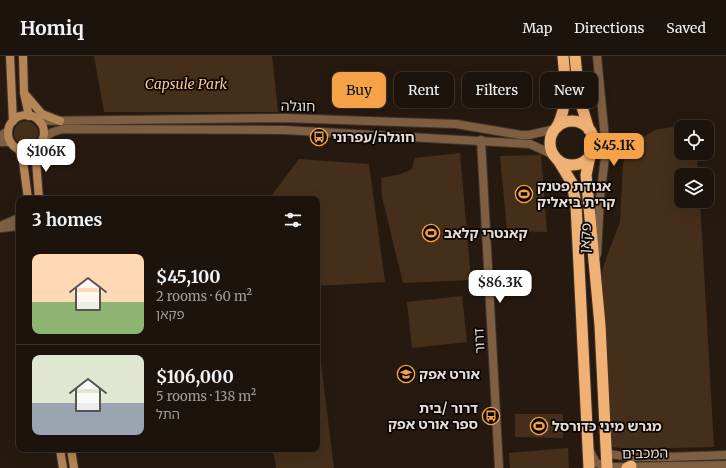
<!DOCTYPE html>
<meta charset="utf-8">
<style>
:root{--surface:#1c140c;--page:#29211a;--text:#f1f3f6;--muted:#a09e9d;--line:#3a332d;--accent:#f6a248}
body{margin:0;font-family:Merriweather,"Noto Sans Hebrew",serif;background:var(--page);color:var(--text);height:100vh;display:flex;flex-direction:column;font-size:15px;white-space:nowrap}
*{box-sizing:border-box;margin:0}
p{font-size:13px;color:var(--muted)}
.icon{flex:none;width:22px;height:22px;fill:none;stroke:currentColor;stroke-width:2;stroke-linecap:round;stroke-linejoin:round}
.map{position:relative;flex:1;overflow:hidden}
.sheet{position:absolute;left:16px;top:140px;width:304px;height:256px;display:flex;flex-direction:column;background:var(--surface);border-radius:8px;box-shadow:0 4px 16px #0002,0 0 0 1px var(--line)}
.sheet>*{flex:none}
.hud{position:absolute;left:332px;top:16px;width:334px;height:36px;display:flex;gap:8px}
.tools{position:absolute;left:674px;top:64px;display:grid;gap:8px}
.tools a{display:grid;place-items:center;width:40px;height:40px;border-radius:8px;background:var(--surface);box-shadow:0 4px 16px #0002,0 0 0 1px var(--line);font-size:20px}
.price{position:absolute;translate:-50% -34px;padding:0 9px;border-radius:8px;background:#fff;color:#222;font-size:13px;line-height:26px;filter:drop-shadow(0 1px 2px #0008)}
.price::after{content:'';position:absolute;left:50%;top:24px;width:12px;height:9px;margin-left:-6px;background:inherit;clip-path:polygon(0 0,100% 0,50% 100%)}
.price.active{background:var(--accent);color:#111}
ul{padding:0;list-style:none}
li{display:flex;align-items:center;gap:12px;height:100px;padding:0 16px}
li+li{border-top:1px solid var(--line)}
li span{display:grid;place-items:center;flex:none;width:112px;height:80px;border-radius:8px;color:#555}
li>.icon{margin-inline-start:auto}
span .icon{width:48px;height:48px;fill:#fffc;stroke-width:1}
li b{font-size:17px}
h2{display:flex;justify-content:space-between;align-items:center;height:48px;padding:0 16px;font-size:17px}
.tag{padding:0 14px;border-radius:8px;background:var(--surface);box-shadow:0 4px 16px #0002,0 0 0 1px var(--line);font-size:14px;line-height:36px}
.tag.active{background:var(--accent);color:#111}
header{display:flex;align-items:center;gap:24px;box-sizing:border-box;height:56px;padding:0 20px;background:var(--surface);border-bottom:1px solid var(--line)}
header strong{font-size:19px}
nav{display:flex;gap:22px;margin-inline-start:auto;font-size:14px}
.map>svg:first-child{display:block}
</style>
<header>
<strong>Homiq</strong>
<nav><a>Map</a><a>Directions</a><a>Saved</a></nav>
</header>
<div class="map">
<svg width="726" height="412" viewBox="0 0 726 412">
<rect width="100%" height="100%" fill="#261a10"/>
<g fill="#452f1a">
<path d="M94,0H272L278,56H104Z"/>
<circle cx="26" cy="77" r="12"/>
<path d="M696,67V71H681V97H697L698,119H681V145H700L714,391L630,393L612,391L600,228L604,208L620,166L623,107L631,88L655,74Z"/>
<path d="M460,97L471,224L403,227L382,141L381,122L401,118L412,113L415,102Z"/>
<path d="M541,99L547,176L507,175L500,100Z"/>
<path d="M299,103L369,108L385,226L317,230V143H269Z"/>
<path d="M462,240L467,286L412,292L407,246Z"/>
<path d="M317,275L334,412H276L273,393H317Z"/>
<path d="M515,358H563V382L515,381Z"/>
<path d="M568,392L569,412H510L509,397Z"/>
</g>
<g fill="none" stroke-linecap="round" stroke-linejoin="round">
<defs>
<g id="minor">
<path d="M597,0L606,93L600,142L597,198"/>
<path d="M0,80L8,75"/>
<path d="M481,84L499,412"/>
<path d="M0,86H10"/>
</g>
<g id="tertiary">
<path d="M39,65L284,62L456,68L521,79H529L555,73"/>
<path d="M43,82L53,76L63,73L285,74L530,88L554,99"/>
<path d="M0,170L19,162"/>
<path d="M1,172L19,170"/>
<path d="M607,396C617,405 707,399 726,399"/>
<path d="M591,397L596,407L611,411L726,409"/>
</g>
<g id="secondary">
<path d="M10,0L13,65"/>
<path d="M23,0L24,37L29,60"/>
<path d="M25,38L42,58L60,65"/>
<circle cx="26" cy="77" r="18"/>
<path d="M35,92L39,143"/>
<path d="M19,94L23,105L28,143"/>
<path d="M60,393L63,412"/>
<path d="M71,393L74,412"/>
</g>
<g id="trunk">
<path d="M575,0L579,41L589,74"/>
<circle cx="572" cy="87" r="22"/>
<path d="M557,71C569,47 565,25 563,0"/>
<path d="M590,100L586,119L600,269L607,412"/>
<path d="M558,104L572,127L576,149L589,412"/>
<path d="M627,412L631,410"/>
</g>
</defs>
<use href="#minor" stroke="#41352c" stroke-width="10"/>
<use href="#tertiary" stroke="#41352c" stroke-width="10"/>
<use href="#secondary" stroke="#41352c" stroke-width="10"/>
<use href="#trunk" stroke="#41352c" stroke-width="13"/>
<use href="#minor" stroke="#7e5f42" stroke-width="8"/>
<use href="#tertiary" stroke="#7e5f42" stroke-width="8"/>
<use href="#secondary" stroke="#b68555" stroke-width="8"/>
<use href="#trunk" stroke="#f0b174" stroke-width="11"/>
</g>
<defs>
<symbol id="bus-ring" viewBox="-11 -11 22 22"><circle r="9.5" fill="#0b0603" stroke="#f6a248" stroke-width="1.5"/><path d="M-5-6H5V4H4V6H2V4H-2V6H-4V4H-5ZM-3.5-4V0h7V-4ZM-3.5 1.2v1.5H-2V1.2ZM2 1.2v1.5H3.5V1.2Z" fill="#f6a248"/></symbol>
<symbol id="stadium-ring" viewBox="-11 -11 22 22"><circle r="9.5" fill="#0b0603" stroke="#f6a248" stroke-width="1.5"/><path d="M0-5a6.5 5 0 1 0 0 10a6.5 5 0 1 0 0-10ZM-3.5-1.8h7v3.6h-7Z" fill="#f6a248"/></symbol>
<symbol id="school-ring" viewBox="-11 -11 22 22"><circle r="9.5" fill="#0b0603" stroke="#f6a248" stroke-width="1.5"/><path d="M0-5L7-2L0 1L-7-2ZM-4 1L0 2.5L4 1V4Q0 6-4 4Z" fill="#f6a248"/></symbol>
</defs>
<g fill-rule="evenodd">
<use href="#bus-ring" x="309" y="71" width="20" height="20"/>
<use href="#stadium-ring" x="514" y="128" width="20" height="20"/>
<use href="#stadium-ring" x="421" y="167" width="20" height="20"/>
<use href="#school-ring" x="396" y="308" width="20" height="20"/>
<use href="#bus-ring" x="481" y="350" width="20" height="20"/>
<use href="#stadium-ring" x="529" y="360" width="20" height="20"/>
</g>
<g text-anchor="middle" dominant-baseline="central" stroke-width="3.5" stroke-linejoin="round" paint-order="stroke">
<g font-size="14" font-style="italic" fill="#ffc38b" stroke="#0b0603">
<text x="186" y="28">Capsule Park</text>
</g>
<g font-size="14" fill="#e5ddd6" stroke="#0b0603">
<text transform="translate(298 50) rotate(1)">חוגלה</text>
<text transform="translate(585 182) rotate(-86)">פקאן</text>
<text transform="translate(479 285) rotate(-93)">דרור</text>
<text transform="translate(645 397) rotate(-1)">המכבים</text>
</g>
<g font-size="14" font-weight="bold" fill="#e5ddd6" stroke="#0b0603" text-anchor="start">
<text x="332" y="81">חוגלה/עפרוני</text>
<text x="537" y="130">אגודת פטנק<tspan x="537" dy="16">קרית ביאליק</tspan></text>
<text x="444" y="177">קאנטרי קלאב</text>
<text x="419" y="318">אורט אפק</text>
<text x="478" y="352" text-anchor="end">דרור /בית<tspan x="478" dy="16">ספר אורט אפק</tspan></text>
<text x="552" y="370">מגרש מיני כדורסל</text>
</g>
</g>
</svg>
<div class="tools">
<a><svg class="icon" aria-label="locate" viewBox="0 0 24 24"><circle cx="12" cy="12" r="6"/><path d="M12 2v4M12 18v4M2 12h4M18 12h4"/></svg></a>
<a><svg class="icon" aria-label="layers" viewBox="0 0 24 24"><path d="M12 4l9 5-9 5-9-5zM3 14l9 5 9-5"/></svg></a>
</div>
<b class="price active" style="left:614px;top:111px">$45.1K</b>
<b class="price" style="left:46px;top:117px">$106K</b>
<b class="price" style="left:500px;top:248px">$86.3K</b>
<div class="hud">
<a class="tag active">Buy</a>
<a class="tag">Rent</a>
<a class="tag">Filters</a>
<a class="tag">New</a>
</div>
<section class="sheet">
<h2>3 homes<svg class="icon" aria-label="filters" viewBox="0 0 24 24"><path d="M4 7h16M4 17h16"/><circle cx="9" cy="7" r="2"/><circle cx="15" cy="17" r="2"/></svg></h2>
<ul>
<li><span style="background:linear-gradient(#ffd9b3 60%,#8fb573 0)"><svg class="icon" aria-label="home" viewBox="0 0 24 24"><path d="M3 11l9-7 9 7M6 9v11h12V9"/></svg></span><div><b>$45,100</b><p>2 rooms · 60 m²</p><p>פקאן</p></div></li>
<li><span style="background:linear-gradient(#dfe7d0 60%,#9aa5b1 0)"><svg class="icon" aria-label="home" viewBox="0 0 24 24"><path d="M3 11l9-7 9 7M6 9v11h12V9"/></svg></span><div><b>$106,000</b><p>5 rooms · 138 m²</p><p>התל</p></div></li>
</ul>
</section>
</div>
